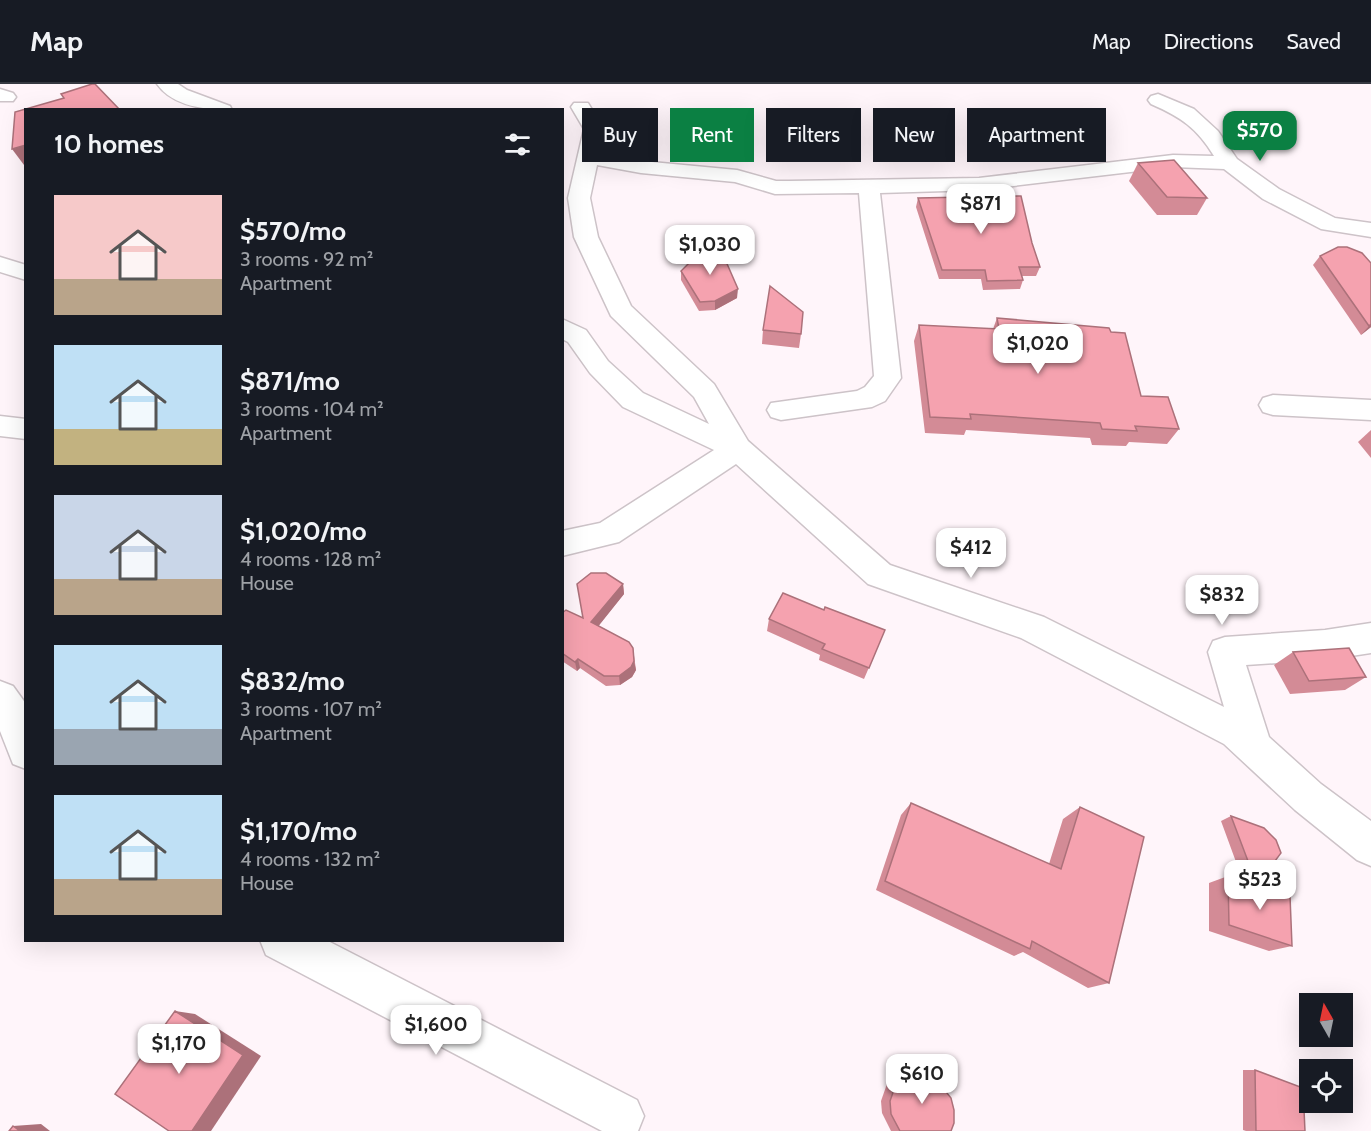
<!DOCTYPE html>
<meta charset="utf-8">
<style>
:root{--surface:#171b24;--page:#20242c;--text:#f1f3f6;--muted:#9ea1a6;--line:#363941;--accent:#0b8043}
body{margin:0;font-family:Cabin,sans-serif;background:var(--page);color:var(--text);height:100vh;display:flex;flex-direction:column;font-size:22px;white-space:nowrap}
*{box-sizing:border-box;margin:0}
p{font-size:20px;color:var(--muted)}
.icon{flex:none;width:33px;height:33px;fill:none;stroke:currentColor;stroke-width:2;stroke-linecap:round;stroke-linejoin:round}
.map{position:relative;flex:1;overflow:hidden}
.drawer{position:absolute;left:24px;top:24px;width:540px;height:834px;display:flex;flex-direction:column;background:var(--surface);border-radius:0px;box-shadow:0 6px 24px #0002}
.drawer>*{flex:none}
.banner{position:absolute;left:582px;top:24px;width:570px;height:54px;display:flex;gap:12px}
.needle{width:39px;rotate:351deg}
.buttons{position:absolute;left:1299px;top:909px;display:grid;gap:12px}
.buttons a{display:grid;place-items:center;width:54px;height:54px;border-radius:0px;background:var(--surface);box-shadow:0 6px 24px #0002;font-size:30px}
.price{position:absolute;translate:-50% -51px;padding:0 14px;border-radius:12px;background:#fff;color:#222;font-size:20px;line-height:39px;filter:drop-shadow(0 2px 3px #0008)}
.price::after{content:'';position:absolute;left:50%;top:36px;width:18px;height:14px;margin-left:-9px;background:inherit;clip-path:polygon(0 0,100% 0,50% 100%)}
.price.active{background:var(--accent);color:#fff}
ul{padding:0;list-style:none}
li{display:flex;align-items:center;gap:18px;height:150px;padding:0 30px}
li span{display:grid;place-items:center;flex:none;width:168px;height:120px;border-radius:0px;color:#555}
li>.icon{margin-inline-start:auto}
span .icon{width:72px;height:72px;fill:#fffc;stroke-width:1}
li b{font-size:26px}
h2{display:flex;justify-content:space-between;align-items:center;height:72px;padding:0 30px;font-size:26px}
.chip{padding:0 21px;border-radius:0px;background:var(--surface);box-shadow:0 6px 24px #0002;font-size:21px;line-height:54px}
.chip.active{background:var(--accent);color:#fff}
header{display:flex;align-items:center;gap:36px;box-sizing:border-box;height:84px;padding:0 30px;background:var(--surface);border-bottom:2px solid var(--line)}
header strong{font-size:28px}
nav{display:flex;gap:33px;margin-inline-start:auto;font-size:21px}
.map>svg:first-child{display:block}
</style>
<header>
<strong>Map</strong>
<nav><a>Map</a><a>Directions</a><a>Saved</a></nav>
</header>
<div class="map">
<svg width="1371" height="1047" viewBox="0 0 1371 1047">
<rect width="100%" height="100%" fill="#fff5fa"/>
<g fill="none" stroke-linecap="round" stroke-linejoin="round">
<defs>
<g id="minor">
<path d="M157,0H178L187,6L230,22L232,26C207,26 173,23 157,0Z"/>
<path d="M0,5L13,9L16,13L13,17H0Z"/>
<path d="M1158,10L1194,25L1218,47L1237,75L1279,105L1335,134L1371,139V153L1321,145L1263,115L1224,85L1173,83L979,106L880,109L901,294L885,317L872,323L781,336L771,333L767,326L771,319L857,307L865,303L874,292L859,109L775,110L735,98L641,89L597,81L590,114L598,153L631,222L714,300L748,357L890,481L1044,533L1224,623L1208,568L1213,557L1225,553L1325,546L1371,539V569L1325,576L1246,581L1269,653L1321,700L1371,737V782L1357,776L1295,726L1224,660L1021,554L868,500L736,380L619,458L562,472V447L600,439L714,366L623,323L590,289L568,258L562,255V235L586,246L608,277L643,309L709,340L694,313L611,232L574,153L568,114L584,45L571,23L574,19H588L604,45L599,69L641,77L737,86L776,97H789L979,94L1173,71L1214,72C1197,44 1181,33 1151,20L1148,16L1151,12Z"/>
<path d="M0,173L26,181V196L0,188Z"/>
<path d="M1273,311L1371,316V336L1273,331L1263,328L1259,321L1263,314Z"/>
<path d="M0,332L26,335V355L0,352Z"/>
<path d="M0,597L13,602L26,620V685L13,680L0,647Z"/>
<path d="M260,856H326L637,1016L644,1032L638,1047H602L266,871Z"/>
</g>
</defs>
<use href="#minor" stroke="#cdc3c8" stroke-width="3"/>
<use href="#minor" fill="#fff" fill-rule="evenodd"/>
</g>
<g fill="#d38b96">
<path d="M1138,79L1207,114L1197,131H1157L1129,97Z"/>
<path d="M918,114L1032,159L1040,183L1036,192H1022L1023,196L1020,205L983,206L981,195H939L916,123Z"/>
<path d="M1320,172L1371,179V243L1361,251L1313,181Z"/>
<path d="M681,187L737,214L715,226L699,227L681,196Z"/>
<path d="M997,234L1141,312L1179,345L1167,360L1129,358L1126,362L1092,361L1090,354L966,346L964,351L925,349L914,257L919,241L993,245Z"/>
<path d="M763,246L801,250L799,264L762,260Z"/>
<path d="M1371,346V374L1358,358Z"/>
<path d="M623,500L624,510L598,542L633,564L636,586L632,593L620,601L606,602L580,584L577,587L562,577V529L583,534Z"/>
<path d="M824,526L885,546L864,595L819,576L820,571L767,547L769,535Z"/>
<path d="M1293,568L1366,593L1345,606L1290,610L1274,581Z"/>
<path d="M911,719L1049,780L1063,735L1080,723L1109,899L1088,904L1023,868L1014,872L876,806L901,731Z"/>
<path d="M1231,732L1257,801L1292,862L1269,867L1209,847V799L1228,792L1243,797L1221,737Z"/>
<path d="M1243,986H1255L1305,1047H1246L1243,1046Z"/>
<path d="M905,988H915L951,1047H891L882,1029L881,1017L888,997Z"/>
</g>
<g fill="#ac717a">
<path d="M26,61V81H24L12,65Z"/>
<path d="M738,205L737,214L715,226V217Z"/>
<path d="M1371,240V243L1361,251L1369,242Z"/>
<path d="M623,500L624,510L593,549L591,538Z"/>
<path d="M578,575L580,584L577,587L575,578Z"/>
<path d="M634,577L636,586L632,593L620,601L619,592Z"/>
<path d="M175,927L195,930L261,972L211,1047H192Z"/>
<path d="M41,1040L50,1047H20L13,1042Z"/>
</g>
<g fill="#f5a2af" stroke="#ac717a" stroke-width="1.5">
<path d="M92,0H95L120,26H26V61L12,65L15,28L64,14L61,10Z"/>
<path d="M1174,76L1207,114L1167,113L1138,79Z"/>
<path d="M1021,112L1032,159L1040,183H1019L1023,196L987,197L985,186H942L918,114Z"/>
<path d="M1338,163H1347L1362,169L1371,179V240L1369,242L1320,172Z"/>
<path d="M721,166L738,205L715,217L700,218L681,187L701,167Z"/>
<path d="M770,202L803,228L801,250L763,246Z"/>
<path d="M997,234L1109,244L1111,248L1125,249L1141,312L1168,313L1179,345L1135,342L1137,347L1102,345L1100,339L970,330L971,335L930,333L919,241L999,245Z"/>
<path d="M591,489H606L623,500L591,538L629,558L633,564L634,577L631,583L619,592H604L578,575L575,578L562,569V529L566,526L583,534L577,500Z"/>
<path d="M783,509L824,526L825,523L885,546L869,584L822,565L825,560L769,535Z"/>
<path d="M1349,564L1366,593L1309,597L1293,568Z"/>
<path d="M911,719L1061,785L1080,723L1144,753L1109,899L1032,857L1030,865L885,797Z"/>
<path d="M1231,732L1264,744L1276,756L1281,769L1257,801Z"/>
<path d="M1228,792L1290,812L1292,862L1229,841Z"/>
<path d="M175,927L243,971L192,1047H169L115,1010Z"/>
<path d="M1255,986L1303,1004L1305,1047H1256Z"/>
<path d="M915,988L935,994L951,1014L954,1026V1039L951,1047H900L891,1030L890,1017L897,997Z"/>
<path d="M13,1042L20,1047H9Z"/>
</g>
</svg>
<div class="buttons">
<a><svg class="needle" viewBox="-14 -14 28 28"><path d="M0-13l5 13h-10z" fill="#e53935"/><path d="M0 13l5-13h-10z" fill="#9ea1a6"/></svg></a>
<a><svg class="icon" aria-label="locate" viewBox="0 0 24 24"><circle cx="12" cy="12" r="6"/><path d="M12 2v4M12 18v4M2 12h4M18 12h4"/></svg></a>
</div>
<b class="price active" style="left:1260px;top:78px">$570</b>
<b class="price" style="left:981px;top:151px">$871</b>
<b class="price" style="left:710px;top:192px">$1,030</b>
<b class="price" style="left:1038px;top:291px">$1,020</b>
<b class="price" style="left:971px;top:495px">$412</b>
<b class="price" style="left:1222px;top:542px">$832</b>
<b class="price" style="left:1260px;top:827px">$523</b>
<b class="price" style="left:436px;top:972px">$1,600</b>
<b class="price" style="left:179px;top:991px">$1,170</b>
<b class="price" style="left:922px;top:1021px">$610</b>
<div class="banner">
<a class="chip">Buy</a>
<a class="chip active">Rent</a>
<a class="chip">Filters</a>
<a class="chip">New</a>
<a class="chip">Apartment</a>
</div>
<section class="drawer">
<h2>10 homes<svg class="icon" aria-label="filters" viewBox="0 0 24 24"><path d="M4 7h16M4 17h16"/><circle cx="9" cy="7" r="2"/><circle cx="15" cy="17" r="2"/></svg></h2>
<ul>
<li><span style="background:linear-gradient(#f6c9c9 70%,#b9a48a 0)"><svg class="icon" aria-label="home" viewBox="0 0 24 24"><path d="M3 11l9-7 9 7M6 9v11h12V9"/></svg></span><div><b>$570/mo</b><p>3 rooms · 92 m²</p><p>Apartment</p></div></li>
<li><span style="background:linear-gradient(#bfe0f5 70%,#c2b280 0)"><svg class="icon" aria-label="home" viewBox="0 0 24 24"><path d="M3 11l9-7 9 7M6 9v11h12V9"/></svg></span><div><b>$871/mo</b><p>3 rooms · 104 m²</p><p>Apartment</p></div></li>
<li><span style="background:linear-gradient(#c9d6e8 70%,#b9a48a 0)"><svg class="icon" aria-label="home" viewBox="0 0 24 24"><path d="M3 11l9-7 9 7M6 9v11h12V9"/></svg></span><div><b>$1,020/mo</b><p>4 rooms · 128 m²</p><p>House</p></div></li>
<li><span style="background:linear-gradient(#bfe0f5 70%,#9aa5b1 0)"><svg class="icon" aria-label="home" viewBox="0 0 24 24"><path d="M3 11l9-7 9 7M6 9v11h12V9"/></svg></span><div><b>$832/mo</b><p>3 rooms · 107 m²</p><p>Apartment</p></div></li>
<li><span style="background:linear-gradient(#bfe0f5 70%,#b9a48a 0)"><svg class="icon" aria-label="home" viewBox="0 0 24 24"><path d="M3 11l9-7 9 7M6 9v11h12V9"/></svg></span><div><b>$1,170/mo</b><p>4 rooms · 132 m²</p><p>House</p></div></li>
</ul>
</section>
</div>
